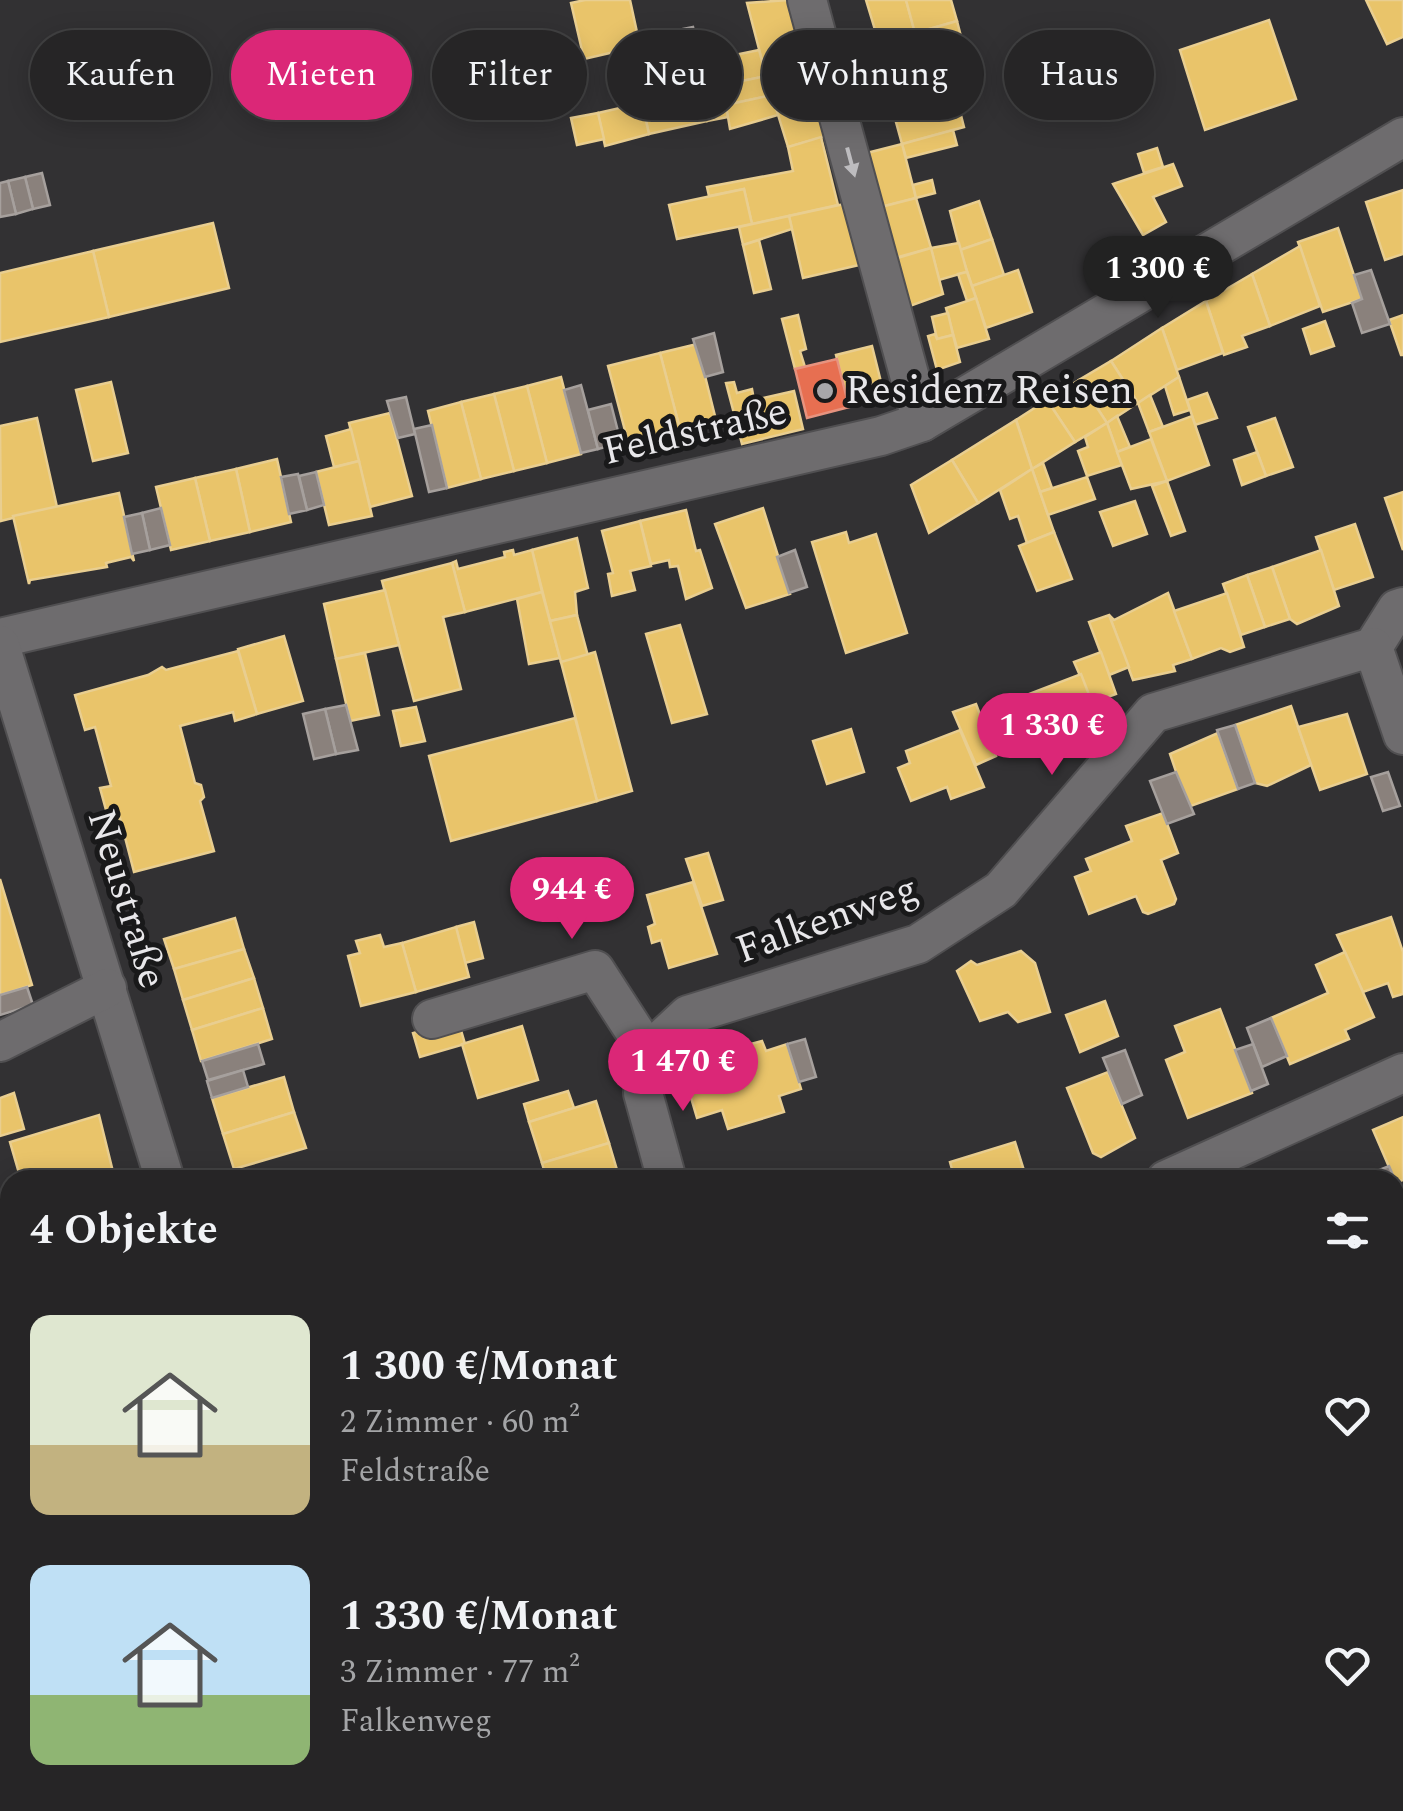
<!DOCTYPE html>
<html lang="de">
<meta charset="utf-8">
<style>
:root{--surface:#262526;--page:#2e2d2e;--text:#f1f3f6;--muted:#a4a5a7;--line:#424243;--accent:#db2777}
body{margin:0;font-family:Spectral,serif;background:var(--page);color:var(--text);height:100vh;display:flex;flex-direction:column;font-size:38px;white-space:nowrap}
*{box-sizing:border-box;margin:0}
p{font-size:32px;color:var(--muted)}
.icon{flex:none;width:55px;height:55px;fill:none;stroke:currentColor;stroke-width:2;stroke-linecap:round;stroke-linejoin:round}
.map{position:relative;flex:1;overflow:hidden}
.side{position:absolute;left:0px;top:1170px;width:1405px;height:642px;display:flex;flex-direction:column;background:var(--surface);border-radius:30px 30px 0 0;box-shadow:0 5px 25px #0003,0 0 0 2px var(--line)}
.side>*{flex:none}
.banner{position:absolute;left:30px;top:30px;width:1345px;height:90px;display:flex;gap:20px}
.price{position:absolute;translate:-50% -85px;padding:0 22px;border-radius:35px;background:var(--accent);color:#fff;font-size:32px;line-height:65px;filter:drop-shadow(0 2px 5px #0008)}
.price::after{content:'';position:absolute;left:50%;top:60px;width:30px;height:22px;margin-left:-15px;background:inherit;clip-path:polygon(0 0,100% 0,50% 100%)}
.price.selected{background:#222;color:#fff}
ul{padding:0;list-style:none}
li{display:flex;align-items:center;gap:30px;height:250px;padding:0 30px}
li span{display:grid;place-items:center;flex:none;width:280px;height:200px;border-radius:20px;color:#555}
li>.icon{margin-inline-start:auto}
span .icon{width:120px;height:120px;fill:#fffc;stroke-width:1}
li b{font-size:42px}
h2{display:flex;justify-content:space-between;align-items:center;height:120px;padding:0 30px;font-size:42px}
.chip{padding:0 35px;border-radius:45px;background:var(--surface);box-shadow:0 5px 25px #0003,0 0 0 2px var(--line);font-size:35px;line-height:90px}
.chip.selected{background:var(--accent);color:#fff}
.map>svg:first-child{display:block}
</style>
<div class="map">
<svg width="1403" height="1811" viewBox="0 0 1403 1811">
<rect width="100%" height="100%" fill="#323133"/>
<g fill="#e9c46a" stroke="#e9ce90" stroke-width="2.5">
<path d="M585,0H630L640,46L584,59L571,3Z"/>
<path d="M788,0L809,67L766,76L747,3Z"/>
<path d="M866,0H906L915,33L879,43Z"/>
<path d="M906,0H951L957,21L915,33Z"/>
<path d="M1366,0H1403V37L1387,44Z"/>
<path d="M1269,20L1296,99L1205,130L1180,50Z"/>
<path d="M957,21L970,71L904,88L891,40Z"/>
<path d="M860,49L861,61L868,59L872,74L841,82L834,56Z"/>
<path d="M759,50L766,76L707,88L701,62Z"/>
<path d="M810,66L830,135L788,147L766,76Z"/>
<path d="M766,76L772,95L726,105L722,85Z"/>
<path d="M951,76L964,127L902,144L888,93Z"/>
<path d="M722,85L728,117L707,121L701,89Z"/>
<path d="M701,89L707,121L649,134L642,103Z"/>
<path d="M772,95L778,115L730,129L726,105Z"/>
<path d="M642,103L649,134L605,146L598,113Z"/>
<path d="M598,113L604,139L577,145L571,118Z"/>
<path d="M953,130L957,145L906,158L902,144Z"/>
<path d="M821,137L838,205L752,224L744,189L709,196L707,187L793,171L788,147Z"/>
<path d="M902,144L916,198L877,208L863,154Z"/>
<path d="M1157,148L1163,167L1144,173L1138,154Z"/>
<path d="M1173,164L1182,186L1153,197L1166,222L1143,235L1113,184Z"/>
<path d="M932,180L935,193L916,198L913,185Z"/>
<path d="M744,189L752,224L677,239L669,205Z"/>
<path d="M1403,190V254L1385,260L1366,202Z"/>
<path d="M916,198L931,248L891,259L877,208Z"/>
<path d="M979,201L992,239L960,250L950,211Z"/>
<path d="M844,204L859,265L803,278L789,216Z"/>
<path d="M789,216L792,229L743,245L739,227Z"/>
<path d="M213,223L229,288L109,317L93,251Z"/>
<path d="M1338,228L1362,299L1323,312L1298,242Z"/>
<path d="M992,239L1004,275L972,286L960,250Z"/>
<path d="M759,240L771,289L754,293L743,245Z"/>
<path d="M959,243L967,272L939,280L931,248Z"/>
<path d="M1300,246L1320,306L1270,326L1252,274Z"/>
<path d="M931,248L943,294L910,306L894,259Z"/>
<path d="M93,251L109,317L0,342V273Z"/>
<path d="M1018,270L1032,312L986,328L972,286Z"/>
<path d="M967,272L976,298L967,301L958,274Z"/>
<path d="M1252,274L1270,326L1242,336L1247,347L1224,355L1206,301Z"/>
<path d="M976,298L989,339L957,348L946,308Z"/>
<path d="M1206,301L1223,353L1177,370L1162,328Z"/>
<path d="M948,313L953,335L937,339L932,317Z"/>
<path d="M798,315L806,349L800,351L805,367L795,369L782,319Z"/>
<path d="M1403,315V355H1401L1389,320Z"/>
<path d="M1325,321L1334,346L1311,354L1303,329Z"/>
<path d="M1162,328L1179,377L1138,403L1111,361Z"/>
<path d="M935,334L937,339L953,335L960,362L937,370L928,336Z"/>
<path d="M697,344L716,420L680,429L660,353Z"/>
<path d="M872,346L881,382L845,390L836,355Z"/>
<path d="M660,353L680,429L628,442L608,366Z"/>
<path d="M1111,361L1138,403L1107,423L1079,380Z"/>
<path d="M561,377L581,454L547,463L527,386Z"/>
<path d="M1179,377L1190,410L1174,415L1165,386Z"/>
<path d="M1079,380L1107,423L1075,442L1047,400Z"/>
<path d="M111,382L128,453L93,461L76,390Z"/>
<path d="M734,382L737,393L752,389L754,400L794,391L803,429L742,444L726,383Z"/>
<path d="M527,386L547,463L514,471L494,394Z"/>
<path d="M1207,393L1217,418L1195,425L1187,400Z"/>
<path d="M494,394L514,471L481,479L461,402Z"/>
<path d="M1150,395L1163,427L1149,432L1138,403Z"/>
<path d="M1047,400L1075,442L1032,469L1016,420Z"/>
<path d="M461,402L481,479L447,488L428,411Z"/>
<path d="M390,413L412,496L370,507L349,423Z"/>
<path d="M1117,416L1130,447L1117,452L1107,423Z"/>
<path d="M1192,416L1209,465L1167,481L1149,432Z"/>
<path d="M37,418L57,507L1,521L0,426Z"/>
<path d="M1275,418L1293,467L1266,476L1248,427Z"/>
<path d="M1016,420L1032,469L978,503L952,460Z"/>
<path d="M1107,423L1122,465L1087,476L1078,451L1088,447L1085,437Z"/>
<path d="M351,429L359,461L334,467L326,436Z"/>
<path d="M1151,439L1167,481L1131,489L1117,452Z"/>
<path d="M1257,452L1266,476L1242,485L1234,460Z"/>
<path d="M277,459L291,522L250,532L236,469Z"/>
<path d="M952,460L978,503L929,533L911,485Z"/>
<path d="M359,461L372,516L329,525L316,472Z"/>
<path d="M1043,463L1052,488L1040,492L1032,469Z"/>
<path d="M236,469L250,532L210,541L195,478Z"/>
<path d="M1032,469L1054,532L1027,543L1018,516L1010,519L1000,490Z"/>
<path d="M1087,477L1095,499L1048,515L1040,492Z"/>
<path d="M195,478L210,541L171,550L156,487Z"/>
<path d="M1167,481L1185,531L1171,536L1152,486Z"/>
<path d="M1403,492V550L1385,498Z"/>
<path d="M119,493L134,561L131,557L106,563L107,567L30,580L29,584L13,516Z"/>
<path d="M1135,501L1147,534L1113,546L1100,512Z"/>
<path d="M763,508L790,594L746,608L715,524Z"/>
<path d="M686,510L696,551L700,550L712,588L686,599L678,566L670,567L669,560L651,564L640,521Z"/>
<path d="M640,521L651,566L630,571L635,590L612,596L608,574L613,573L602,531Z"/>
<path d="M1355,524L1373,577L1334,590L1316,537Z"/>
<path d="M846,532L849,543L876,534L907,633L846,653L812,542Z"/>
<path d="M1054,532L1072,579L1037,591L1019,546Z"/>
<path d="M577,538L588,588L575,592L577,615L550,621L532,550Z"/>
<path d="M513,550L514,555L532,550L542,592L465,612L452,563L456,561L458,569L505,557L504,552Z"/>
<path d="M1321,550L1339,606L1297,624L1290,619L1272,567Z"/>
<path d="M452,563L465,612L443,617L461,689L414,701L382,581Z"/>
<path d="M1272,567L1290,619L1265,627L1247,575Z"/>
<path d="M1247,575L1265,627L1241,635L1223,584Z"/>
<path d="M385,590L399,645L336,659L324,604Z"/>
<path d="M542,592L560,658L529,664L517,599Z"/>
<path d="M1168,593L1192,659L1173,665L1175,671L1133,680L1109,615L1114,620Z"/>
<path d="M1227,593L1244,647L1230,652L1221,648L1192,659L1174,611Z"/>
<path d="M577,615L588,656L561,662L550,621Z"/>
<path d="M1109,615L1129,667L1109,675L1089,622Z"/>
<path d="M680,625L707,714L672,723L646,634Z"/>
<path d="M284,636L303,701L257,714L238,649Z"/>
<path d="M238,651L257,714L235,721L233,712L180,726L195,783L201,785L204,797L200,801L214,851L134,872L120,818L109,821L100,788L111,786L95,727L85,730L75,695L148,675L162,667L166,670Z"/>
<path d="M595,652L632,791L597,801L561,662Z"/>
<path d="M1101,652L1116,694L1092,703L1074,662Z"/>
<path d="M365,653L379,715L350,721L336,659Z"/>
<path d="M1081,674L1100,723L1066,736L1067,746L1046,751L1024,696Z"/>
<path d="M976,704L996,756L976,765L953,712Z"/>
<path d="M1291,706L1311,765L1267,786L1255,783L1235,725Z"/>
<path d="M416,707L425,741L401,746L393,711Z"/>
<path d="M1347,714L1367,774L1320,790L1298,727Z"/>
<path d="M575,718L597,801L451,841L429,756Z"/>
<path d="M851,729L864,772L827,784L813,741Z"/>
<path d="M960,730L984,787L951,799L947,787L911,801L898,768L910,763L906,751Z"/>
<path d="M1218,733L1238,789L1188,807L1170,754Z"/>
<path d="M1163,813L1178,853L1161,860L1176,899L1174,904L1148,914L1143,912L1136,896L1089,914L1075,877L1091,871L1086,859L1132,841L1126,826Z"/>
<path d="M708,853L723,900L702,906L686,859Z"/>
<path d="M0,879L32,985L0,995Z"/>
<path d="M693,882L717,954L669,968L661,940L652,943L648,927L655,924L647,895Z"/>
<path d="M1391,917L1403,952V994L1393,997L1388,983L1363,992L1337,935Z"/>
<path d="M235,918L244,949L174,969L164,939Z"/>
<path d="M474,922L483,958L465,963L456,927Z"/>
<path d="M456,927L469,977L416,992L402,943Z"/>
<path d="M380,935L384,947L402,943L416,992L361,1006L348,956L360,953L356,941Z"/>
<path d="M244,949L254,978L183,1000L174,969Z"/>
<path d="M1021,951L1035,963L1050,1012L1018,1022L1008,1012L980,1021L957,971L971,961L977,965Z"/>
<path d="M1345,952L1374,1017L1345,1030L1349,1039L1290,1064L1271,1018L1328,993L1316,965Z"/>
<path d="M254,978L263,1008L192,1030L183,1000Z"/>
<path d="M1105,1001L1118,1036L1080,1052L1066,1015Z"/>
<path d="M263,1008L272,1039L201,1061L192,1030Z"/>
<path d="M1220,1009L1252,1093L1188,1118L1166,1060L1185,1052L1175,1026Z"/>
<path d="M458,1020L465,1044L420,1057L413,1033Z"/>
<path d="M522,1026L538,1080L478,1098L462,1044Z"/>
<path d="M762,1041L766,1051L787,1044L801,1089L779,1096L784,1112L728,1129L722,1110L697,1118L684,1074L705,1068L702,1057Z"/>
<path d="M1108,1072L1135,1138L1101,1157L1093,1153L1067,1088Z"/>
<path d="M284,1077L294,1112L223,1134L212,1098Z"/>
<path d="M568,1091L574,1108L529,1122L524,1104Z"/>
<path d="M14,1093L24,1129L0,1136V1098Z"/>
<path d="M596,1101L609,1143L542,1163L529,1122Z"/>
<path d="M294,1112L306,1148L234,1169L223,1134Z"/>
<path d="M99,1115L115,1180H21L10,1142Z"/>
<path d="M1403,1117V1180L1396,1183L1373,1130Z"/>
<path d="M1015,1142L1027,1180H955L950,1162Z"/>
<path d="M609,1143L620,1180H547L542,1163Z"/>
<path d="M1399,1287L1403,1291V1365L1395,1368V1288Z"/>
<path d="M10,1409V1499L0,1502V1412Z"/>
<path d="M10,1499V1577L0,1545V1502Z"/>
<path d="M1395,1572L1403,1592L1402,1660L1395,1667Z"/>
<path d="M80,1802H121L124,1811H83Z"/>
<path d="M263,1802H296L299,1811H235Z"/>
<path d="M496,1802H559L562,1811H499Z"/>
<path d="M745,1802H822L823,1808L747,1811Z"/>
<path d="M908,1802H971L974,1811H911Z"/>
</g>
<path fill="#e76f51" stroke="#e7937f" stroke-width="2.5" d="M837,359L849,407L807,418L795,369Z"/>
<g fill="#8a817c" stroke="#a6a09d" stroke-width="2.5">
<path d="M693,27L699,54L706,52L708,61L701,62L707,88L666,97L653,35Z"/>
<path d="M42,173L50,205L33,209L25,177Z"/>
<path d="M25,177L33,209L16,214L8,181Z"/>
<path d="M8,181L16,214L0,217V183Z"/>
<path d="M1371,270L1390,324L1362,333L1352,303L1362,299L1354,275Z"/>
<path d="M714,333L723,372L705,377L693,339Z"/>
<path d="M581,385L598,449L581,453L564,390Z"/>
<path d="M406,397L415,434L398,438L387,401Z"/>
<path d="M611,404L621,443L598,449L588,410Z"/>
<path d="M432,425L447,488L429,492L414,429Z"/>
<path d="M316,472L324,505L307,510L299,476Z"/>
<path d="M298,474L307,510L289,514L281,477Z"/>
<path d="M161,508L170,545L150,550L142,513Z"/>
<path d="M142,513L150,550L132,554L124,517Z"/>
<path d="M795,550L807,587L789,593L777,557Z"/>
<path d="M346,705L358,750L336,754L325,709Z"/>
<path d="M325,709L336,754L314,759L303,714Z"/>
<path d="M1235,725L1255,783L1238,789L1217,730Z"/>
<path d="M1176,772L1194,814L1167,824L1150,781Z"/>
<path d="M1388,772L1400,806L1383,811L1371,777Z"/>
<path d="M27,987L33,1005L0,1015V995Z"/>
<path d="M1271,1018L1287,1056L1262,1067L1247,1028Z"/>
<path d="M805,1039L816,1077L799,1082L787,1044Z"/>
<path d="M258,1044L264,1064L208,1080L202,1061Z"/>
<path d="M1253,1044L1268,1084L1251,1091L1235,1050Z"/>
<path d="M1125,1050L1142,1095L1122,1104L1103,1058Z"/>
<path d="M243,1070L248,1087L212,1098L207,1081Z"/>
<path d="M1389,1166L1395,1180H1366L1364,1176Z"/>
<path d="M1089,1802H1128L1129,1807L1092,1811Z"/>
</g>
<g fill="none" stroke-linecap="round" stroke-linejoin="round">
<defs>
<g id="street">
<path d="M807,0L922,422"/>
<path d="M0,638L881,436L922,422L1403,137"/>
<path d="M0,645L165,1180"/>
<path d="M1373,647L1397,609L1403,607"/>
<path d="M432,1019L595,970L648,1052L643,1093L667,1180"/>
<path d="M0,1042L107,988"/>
<path d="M648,1052L688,1015L918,944L1001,890L1153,713L1373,647L1403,735"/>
<path d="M1166,1180L1403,1073"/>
<path d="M1395,1474L1403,1472"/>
<path d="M0,1783L10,1775"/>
<path d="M353,1802L355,1811"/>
<path d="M859,1802L861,1811"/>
<path d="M1209,1811L1214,1802"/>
</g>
</defs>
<use href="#street" stroke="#504f51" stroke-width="42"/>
<use href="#street" stroke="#6e6c6e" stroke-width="38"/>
</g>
<defs><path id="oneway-solid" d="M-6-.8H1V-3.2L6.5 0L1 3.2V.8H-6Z" transform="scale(2.5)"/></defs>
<use fill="#bdbcbf" href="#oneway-solid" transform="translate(851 162) rotate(75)"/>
<circle fill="#a8a7aa" stroke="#19191a" stroke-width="4" cx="825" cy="391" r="10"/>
<g text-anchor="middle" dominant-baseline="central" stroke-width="10" stroke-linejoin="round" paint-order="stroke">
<g font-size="40" fill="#e8e7ea" stroke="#19191a" text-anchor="start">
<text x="845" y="391">Residenz Reisen</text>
</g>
<g font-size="40" fill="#e8e7ea" stroke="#19191a">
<text transform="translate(695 432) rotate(-13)">Feldstraße</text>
<text transform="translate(126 899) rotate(73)">Neustraße</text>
<text transform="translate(827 920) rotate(-20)">Falkenweg</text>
</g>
</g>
</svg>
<b class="price selected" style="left:1158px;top:321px">1 300 €</b>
<b class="price" style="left:1052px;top:778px">1 330 €</b>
<b class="price" style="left:572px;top:942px">944 €</b>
<b class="price" style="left:683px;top:1114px">1 470 €</b>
<div class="banner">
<a class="chip">Kaufen</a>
<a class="chip selected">Mieten</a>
<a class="chip">Filter</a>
<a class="chip">Neu</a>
<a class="chip">Wohnung</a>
<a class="chip">Haus</a>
</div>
<section class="side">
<h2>4 Objekte<svg class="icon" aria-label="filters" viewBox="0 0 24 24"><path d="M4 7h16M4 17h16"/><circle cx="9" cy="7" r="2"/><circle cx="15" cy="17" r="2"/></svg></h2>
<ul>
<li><span style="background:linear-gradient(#dfe7d0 65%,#c2b280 0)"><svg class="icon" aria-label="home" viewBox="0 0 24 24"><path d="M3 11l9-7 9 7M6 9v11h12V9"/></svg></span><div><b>1 300 €/Monat</b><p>2 Zimmer · 60 m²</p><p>Feldstraße</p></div><svg class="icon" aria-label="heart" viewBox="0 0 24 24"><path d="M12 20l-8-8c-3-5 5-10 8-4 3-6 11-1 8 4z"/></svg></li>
<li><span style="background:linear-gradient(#bfe0f5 65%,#8fb573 0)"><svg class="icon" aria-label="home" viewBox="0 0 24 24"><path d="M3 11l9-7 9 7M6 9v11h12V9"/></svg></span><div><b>1 330 €/Monat</b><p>3 Zimmer · 77 m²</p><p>Falkenweg</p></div><svg class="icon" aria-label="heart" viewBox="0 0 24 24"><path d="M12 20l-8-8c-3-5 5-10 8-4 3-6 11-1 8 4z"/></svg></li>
</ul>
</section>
</div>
